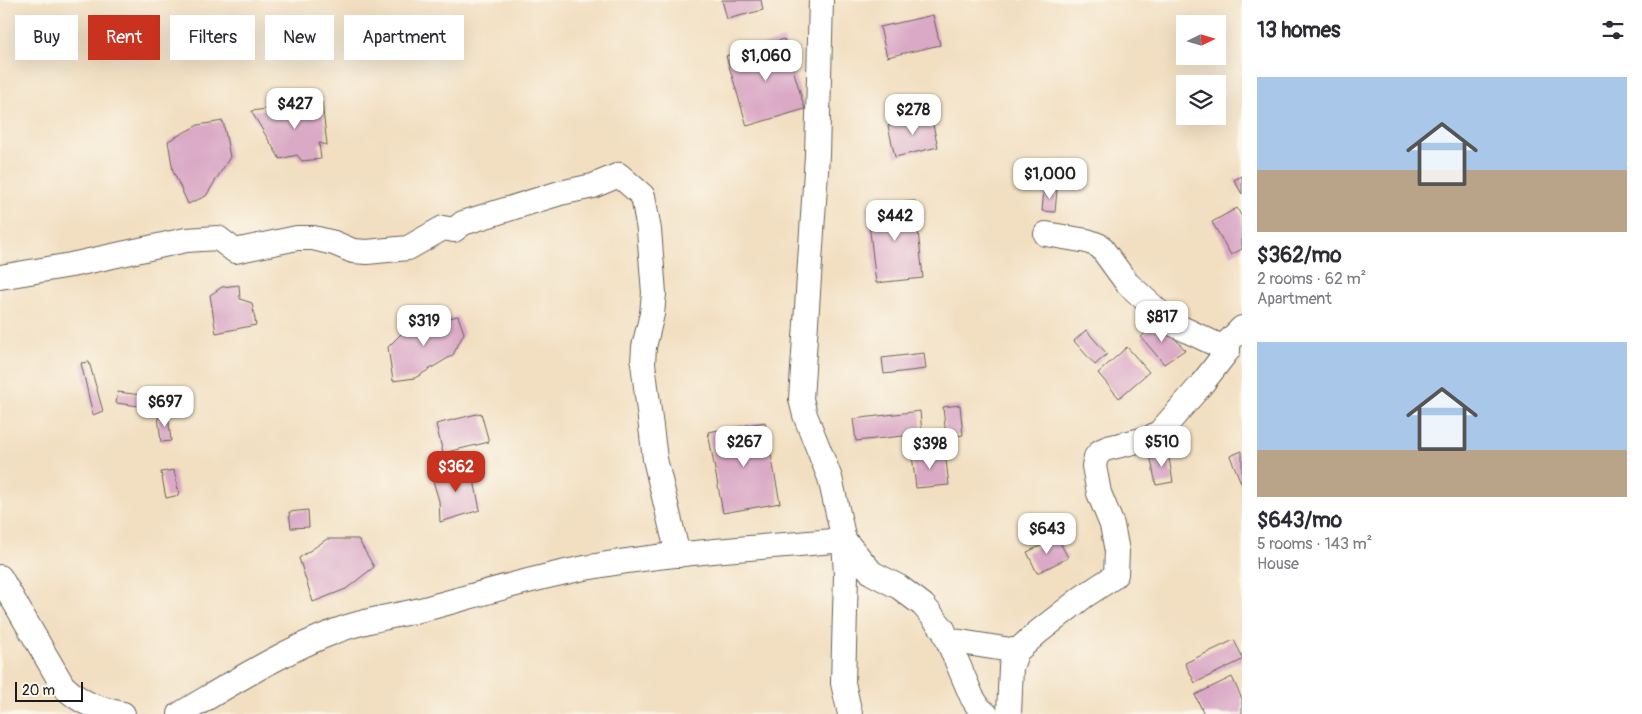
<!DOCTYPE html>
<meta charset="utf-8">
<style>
:root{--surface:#fff;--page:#f2f2f3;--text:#2b2b33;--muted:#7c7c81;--accent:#c8321e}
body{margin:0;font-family:Pangolin,sans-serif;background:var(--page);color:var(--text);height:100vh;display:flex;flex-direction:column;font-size:19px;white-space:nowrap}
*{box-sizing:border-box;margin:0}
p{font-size:16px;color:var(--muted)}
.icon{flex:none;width:28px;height:28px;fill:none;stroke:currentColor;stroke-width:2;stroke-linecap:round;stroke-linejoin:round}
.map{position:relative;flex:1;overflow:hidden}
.panel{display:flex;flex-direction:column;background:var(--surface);width:400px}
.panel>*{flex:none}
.banner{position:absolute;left:15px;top:15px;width:475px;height:45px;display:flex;gap:10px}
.needle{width:32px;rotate:85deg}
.fabs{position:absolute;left:1176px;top:15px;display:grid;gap:10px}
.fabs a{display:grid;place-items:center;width:50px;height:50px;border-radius:0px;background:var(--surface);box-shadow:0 5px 20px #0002;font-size:25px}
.scale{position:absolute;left:15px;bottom:12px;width:68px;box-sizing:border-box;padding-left:5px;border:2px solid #1c1c1c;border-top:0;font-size:14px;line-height:18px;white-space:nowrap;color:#1c1c1c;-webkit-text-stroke:4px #fbf7ec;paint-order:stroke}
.price{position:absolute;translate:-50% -42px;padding:0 11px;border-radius:10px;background:#fff;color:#222;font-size:16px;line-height:32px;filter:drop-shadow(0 1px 2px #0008)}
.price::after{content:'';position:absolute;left:50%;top:30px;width:15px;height:11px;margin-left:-8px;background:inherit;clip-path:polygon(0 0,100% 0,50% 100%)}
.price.on{background:var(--accent);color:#fff}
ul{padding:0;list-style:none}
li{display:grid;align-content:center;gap:10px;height:265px;padding:0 15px}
li span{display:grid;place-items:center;height:155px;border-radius:0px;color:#555}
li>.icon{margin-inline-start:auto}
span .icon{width:90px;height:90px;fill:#fffc;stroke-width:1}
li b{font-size:21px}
h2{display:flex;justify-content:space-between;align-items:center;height:60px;padding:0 15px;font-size:21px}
.tag{padding:0 18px;border-radius:0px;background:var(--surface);box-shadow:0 5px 20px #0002;font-size:18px;line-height:45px}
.tag.on{background:var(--accent);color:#fff}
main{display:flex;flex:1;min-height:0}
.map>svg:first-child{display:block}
</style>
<main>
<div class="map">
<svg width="1242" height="714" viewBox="0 0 1242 714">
<rect width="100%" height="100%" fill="#fbf7ec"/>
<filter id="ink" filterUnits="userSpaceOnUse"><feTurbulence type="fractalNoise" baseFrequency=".02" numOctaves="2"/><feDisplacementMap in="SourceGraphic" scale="10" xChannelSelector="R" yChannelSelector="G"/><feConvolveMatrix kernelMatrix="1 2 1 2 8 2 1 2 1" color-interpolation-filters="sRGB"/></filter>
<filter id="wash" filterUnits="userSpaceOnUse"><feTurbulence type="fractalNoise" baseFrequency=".0096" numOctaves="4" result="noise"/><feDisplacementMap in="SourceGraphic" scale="20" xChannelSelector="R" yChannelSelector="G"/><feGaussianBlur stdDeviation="1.12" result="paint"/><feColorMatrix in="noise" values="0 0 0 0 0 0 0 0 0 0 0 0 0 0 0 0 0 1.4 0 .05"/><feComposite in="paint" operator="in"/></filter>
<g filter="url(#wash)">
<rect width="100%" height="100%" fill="#f2dfc1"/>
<g id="blocks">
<g fill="#daa9c6">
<path d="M722,0H761L763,10L727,19Z"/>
<path d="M933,15L940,45L887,57L880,27Z"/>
<path d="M784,39L805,109L747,126L726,56Z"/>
<path d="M322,102L327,145L319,143L321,159L302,161L297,155L280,159L251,111Z"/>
<path d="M931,116L938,147L895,157L888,126Z"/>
<path d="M223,121L230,157L206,196L188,204L173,171L168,141L198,125Z"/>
<path d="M1242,176V194L1234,180Z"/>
<path d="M1044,189L1057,190L1055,212L1042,211Z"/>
<path d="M915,201L923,278L876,283L867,206Z"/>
<path d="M1237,208L1242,217V249L1231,255L1212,222Z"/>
<path d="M239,285L240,299L252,303L256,325L216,333L210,295L222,287Z"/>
<path d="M458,316L464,333L453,355L415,378L393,381L388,347L408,327Z"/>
<path d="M1159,320L1185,350L1164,364L1141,337Z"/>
<path d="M1086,330L1107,354L1095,365L1074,341Z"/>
<path d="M1127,347L1149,372L1119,398L1098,373Z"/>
<path d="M924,353L926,369L884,374L882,358Z"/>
<path d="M89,362L103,411L93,415L81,363Z"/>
<path d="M118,392L141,395L139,406L116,403Z"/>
<path d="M960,405L963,435L946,437L943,407Z"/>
<path d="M920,411L922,434L856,441L853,419Z"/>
<path d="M481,413L489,442L443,453L436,424Z"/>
<path d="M168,414L171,441L161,442L158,416Z"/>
<path d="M765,422L780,503L723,513L708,432Z"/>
<path d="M1242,451V485L1230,456Z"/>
<path d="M945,452L949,485L916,488L912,455Z"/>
<path d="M1168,452L1173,482L1156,485L1150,455Z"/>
<path d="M471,465L480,510L440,522L439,501L431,474Z"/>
<path d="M174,470L179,495L166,498L161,472Z"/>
<path d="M308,510L309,527L291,528L289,512Z"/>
<path d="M1058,538L1068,558L1037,573L1027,552Z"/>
<path d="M327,539H358L374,567L346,589L313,602L299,558Z"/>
<path d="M1234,640L1242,656V660L1195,683L1185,663Z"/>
<path d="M1232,677L1242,699V714H1204L1195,695Z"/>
</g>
</g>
</g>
<g filter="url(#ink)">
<use href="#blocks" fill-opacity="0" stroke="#676056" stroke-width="1"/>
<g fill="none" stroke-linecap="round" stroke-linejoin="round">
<defs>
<g id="minor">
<path d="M821,0L817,155L801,399L805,415L830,478L844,540L846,575L843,683L850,714"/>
<path d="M1046,234L1087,241L1100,246L1127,283L1171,323L1228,350"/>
<path d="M0,277L71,265L186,240L218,238L235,251L297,238H313L334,243L353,251L367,252L408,248L443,228L454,230L463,223L560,193L593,186L619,175L643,196L649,230L654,293L652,314L644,347L643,363L655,459L678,555"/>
<path d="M0,577L63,686C83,705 97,708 123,714"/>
<path d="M948,640L1017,651"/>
<path d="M180,714C231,684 281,652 336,631C366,619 397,616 428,608C480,594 532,578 585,568C670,552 758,548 844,540L872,573L899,587L923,605L943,629L972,697L979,708L986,714"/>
<path d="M1009,714L1011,667L1017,651L1037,633L1083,597L1112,578L1116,574L1117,551L1112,525L1099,493L1094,466L1096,457L1101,451L1108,448L1150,438L1160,432L1201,385L1228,350L1227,343L1242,328"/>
</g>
</defs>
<use href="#minor" stroke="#676056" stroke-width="26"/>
<use href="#minor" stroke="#fff" stroke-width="24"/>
</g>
</g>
</svg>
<div class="fabs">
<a><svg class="needle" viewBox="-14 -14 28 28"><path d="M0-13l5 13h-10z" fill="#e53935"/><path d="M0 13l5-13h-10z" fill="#7c7c81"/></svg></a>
<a><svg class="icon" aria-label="layers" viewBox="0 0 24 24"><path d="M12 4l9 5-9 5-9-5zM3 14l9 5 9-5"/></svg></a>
</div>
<div class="scale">20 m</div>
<b class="price" style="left:766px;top:82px">$1,060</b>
<b class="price" style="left:295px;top:130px">$427</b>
<b class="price" style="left:913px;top:136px">$278</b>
<b class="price" style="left:1050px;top:200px">$1,000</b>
<b class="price" style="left:895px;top:242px">$442</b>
<b class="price" style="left:1162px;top:343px">$817</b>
<b class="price" style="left:424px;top:347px">$319</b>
<b class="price" style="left:165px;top:428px">$697</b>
<b class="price" style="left:744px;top:468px">$267</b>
<b class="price" style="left:1162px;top:468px">$510</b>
<b class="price" style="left:930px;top:470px">$398</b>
<b class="price on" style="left:456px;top:493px">$362</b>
<b class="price" style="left:1047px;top:555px">$643</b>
<div class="banner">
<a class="tag">Buy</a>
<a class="tag on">Rent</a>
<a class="tag">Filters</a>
<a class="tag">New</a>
<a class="tag">Apartment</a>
</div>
</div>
<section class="panel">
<h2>13 homes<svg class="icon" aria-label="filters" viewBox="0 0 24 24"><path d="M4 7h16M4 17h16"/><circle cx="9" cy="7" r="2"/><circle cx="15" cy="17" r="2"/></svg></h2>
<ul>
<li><span style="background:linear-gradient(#a9c7e8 60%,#b9a48a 0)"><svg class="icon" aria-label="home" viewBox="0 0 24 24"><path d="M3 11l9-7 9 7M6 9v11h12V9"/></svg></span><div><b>$362/mo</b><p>2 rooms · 62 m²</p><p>Apartment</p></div></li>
<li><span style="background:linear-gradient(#a9c7e8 70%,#b9a48a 0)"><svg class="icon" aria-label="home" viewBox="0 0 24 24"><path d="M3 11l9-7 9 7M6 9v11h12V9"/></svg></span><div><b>$643/mo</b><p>5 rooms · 143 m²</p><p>House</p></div></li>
</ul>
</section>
</main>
